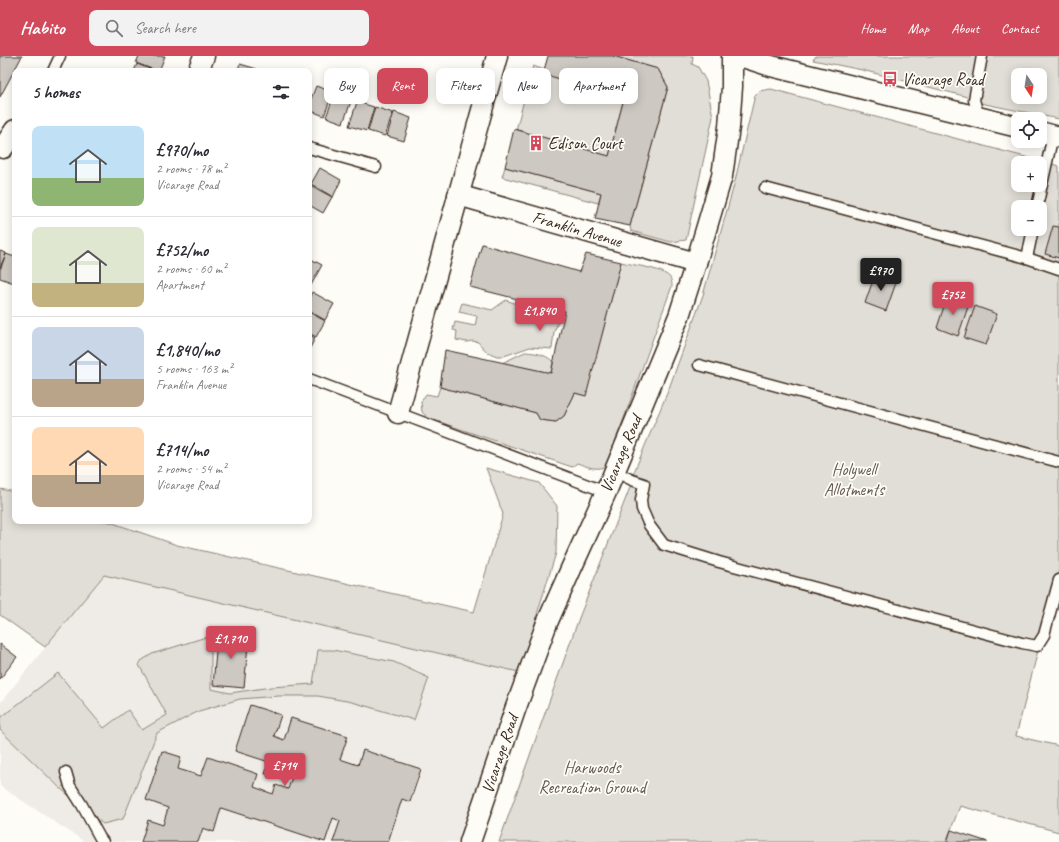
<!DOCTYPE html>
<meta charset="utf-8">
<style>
:root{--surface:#fff;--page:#f2f2f3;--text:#2b2b33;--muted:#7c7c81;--line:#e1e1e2;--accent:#d1495b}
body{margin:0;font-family:Caveat,sans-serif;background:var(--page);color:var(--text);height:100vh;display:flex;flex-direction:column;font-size:15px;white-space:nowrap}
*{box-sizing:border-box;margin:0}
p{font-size:13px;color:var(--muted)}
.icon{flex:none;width:22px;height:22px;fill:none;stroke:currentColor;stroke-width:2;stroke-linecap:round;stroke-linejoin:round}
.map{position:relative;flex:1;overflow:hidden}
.side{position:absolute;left:12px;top:12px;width:300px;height:456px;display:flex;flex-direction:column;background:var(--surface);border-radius:8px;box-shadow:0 2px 10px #0003}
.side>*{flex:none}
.guide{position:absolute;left:324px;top:12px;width:380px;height:36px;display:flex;gap:8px}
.needle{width:26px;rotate:168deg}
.tools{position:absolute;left:1011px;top:12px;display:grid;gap:8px}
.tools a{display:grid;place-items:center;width:36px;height:36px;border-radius:8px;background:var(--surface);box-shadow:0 2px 10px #0003;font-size:20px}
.price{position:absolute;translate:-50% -34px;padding:0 9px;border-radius:4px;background:var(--accent);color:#fff;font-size:13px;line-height:26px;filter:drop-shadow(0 1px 2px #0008)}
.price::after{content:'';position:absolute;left:50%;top:24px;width:12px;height:9px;margin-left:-6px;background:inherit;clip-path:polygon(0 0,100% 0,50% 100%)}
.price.active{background:#222;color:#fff}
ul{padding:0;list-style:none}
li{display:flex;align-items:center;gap:12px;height:100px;padding:0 20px}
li+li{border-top:1px solid var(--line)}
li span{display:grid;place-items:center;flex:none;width:112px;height:80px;border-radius:8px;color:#555}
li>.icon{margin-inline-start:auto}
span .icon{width:48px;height:48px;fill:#fffc;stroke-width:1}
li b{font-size:17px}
h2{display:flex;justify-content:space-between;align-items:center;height:48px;padding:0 20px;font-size:17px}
.pill{padding:0 14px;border-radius:8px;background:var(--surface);box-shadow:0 2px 10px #0003;font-size:14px;line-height:36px}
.pill.active{background:var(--accent);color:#fff}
header{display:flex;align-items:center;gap:24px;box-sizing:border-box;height:56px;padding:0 20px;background:var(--accent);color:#fff}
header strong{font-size:19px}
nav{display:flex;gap:22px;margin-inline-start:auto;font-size:14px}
.search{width:280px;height:36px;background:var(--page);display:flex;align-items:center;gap:10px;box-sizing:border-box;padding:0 14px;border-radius:8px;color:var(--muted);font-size:15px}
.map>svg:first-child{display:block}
</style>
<header>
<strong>Habito</strong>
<div class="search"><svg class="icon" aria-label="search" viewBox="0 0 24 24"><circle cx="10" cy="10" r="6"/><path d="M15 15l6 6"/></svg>Search here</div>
<nav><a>Home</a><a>Map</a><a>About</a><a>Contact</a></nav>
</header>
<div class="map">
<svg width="1059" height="786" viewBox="0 0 1059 786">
<rect width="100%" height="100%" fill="#fdfcf7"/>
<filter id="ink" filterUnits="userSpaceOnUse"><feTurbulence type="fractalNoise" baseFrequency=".025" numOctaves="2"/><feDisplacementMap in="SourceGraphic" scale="8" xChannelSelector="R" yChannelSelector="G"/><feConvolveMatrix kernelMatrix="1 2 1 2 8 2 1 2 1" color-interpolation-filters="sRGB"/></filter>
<g filter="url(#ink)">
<path fill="#efece7" d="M104,519L285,559L523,617L468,786H85L0,730V647Z"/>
<g fill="#e1ded7" stroke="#8e847a" fill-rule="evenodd">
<path d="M613,0H693L692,8L698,11L706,25L713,61L686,184L671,186L631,175L630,170L668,31L658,13Z"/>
<path d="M816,0H1059V63L980,47L964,40L862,14L813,4ZM1018,19H1040V41H1018Z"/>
<path d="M533,10L624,42L609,100L516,74Z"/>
<path d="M771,33L1059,110V513L1016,680L1059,690V776L960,750L946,786H499L579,562L629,434L634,416L668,335L703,239L734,129L755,39L759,35ZM1018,107H1040V129H1018ZM1018,151H1040V173H1018Z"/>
<path d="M505,111L601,137L598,147L502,121Z"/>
<path d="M621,206C632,209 659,212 667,219C671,221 672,226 672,230L607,409C598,416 586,410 577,407L572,411L428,362L422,356L421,346L426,338L437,340L440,331L536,357L540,364L556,366L564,360L575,337L583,339L602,278Z"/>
<path d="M506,244L527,252L554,255L561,258L554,276L552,293L530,291L504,300H497L487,296L478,286L472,285L467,286L456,284L457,275L453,274L455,266L475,270L477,260L459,256L462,247L492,254Z"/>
<path d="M525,296C538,297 543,298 553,305L551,317L502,307Z"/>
<path d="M486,412L539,427L557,450L556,497L538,555L523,617L104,519L45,591L0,559V433L15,436V465H107L177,489L474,556L503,458Z"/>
<path d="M206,581L211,587V633L230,637L271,631L313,628L318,594H333L394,606L429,622L414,664L352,646L318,640H279L240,643L199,655L157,677L123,763L103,768L61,733L0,674V662L58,617L104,672L128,654L142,674L167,659L139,609L141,605L152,598Z"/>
</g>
<g fill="#cdc8c2" stroke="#3b2a1e">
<path d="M0,0H22L0,41Z"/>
<path d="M139,0H165L159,15H157L136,7Z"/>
<path d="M548,0H613L658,13L668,31L630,170L595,163L601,137L505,111L514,73L609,100L624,42L543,18Z"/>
<path d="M137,8L155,15H134Z"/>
<path d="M240,8L257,13V15H237Z"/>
<path d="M316,30L333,36L324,60L309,54V48Z"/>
<path d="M335,37L352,43L343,67L326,61Z"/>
<path d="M357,46L374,51L367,75L349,70Z"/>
<path d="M375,51L393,57L385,80L368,75Z"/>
<path d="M394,56L411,62L404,85L387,80Z"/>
<path d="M320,112L341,124L333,141L311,128Z"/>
<path d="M310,129L332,141L323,157L309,149V131Z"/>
<path d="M1053,170L1059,171V202L1045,198Z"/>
<path d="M482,188L579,216L586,198L621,206L586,340L575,337L564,360L556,366L540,364L536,357L440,331L445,294L551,317L565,255L470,231Z"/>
<path d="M0,195L6,197L0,212Z"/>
<path d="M6,198L15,201V225L14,227L0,222V214Z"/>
<path d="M309,202L322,209L310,231H309Z"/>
<path d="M876,216L897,224L886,255L865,247Z"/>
<path d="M312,236L334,248L325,264L309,255V242Z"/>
<path d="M947,241L969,248L958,280L937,272Z"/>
<path d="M975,250L997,258L986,289L964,282Z"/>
<path d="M309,256L325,265L316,281L309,277Z"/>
<path d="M309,278L315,282L309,294Z"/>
<path d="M218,575L249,578L244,632L213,629Z"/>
<path d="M0,588L17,601L0,623Z"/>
<path d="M250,649L281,659L274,680L284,684L291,662L348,680L340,703L358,709L363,694L421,713L410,746L402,743L388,786H333L340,765L333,762L325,786L221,752L214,776L203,772L198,786H141L148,764L163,769L168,752L146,744L162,695L181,701L178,713L201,720L208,701L258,718L254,731L273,738L276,729L288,733L296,709L275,701L269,718H265L269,706L235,695Z"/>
<path d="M951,774L988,786H947Z"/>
</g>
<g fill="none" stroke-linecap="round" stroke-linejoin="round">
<defs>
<g id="service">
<path d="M53,15L60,0"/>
<path d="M979,61L974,44L982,0"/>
<path d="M309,92L376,111"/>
<path d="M765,132L1027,202"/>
<path d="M1037,151L1053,79"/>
<path d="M1033,173L1027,202L1059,213"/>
<path d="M699,309L1059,406"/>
<path d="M309,323L606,436"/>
<path d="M614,415L632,424L644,428L641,444L642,453L649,469L664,489L719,506L1022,587L1037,590L1044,579L1059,524"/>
<path d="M66,716L70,730L82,749L100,782L103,786"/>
</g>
<g id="minor">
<path d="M740,0L771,10L1018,71"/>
<path d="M198,15L204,0"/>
<path d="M1040,76L1059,81"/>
<path d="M3,92L15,74"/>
<path d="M458,139L696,207"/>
<path d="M398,357L497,0"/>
<path d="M470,786L515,654L547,567L571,513L606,436L679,260L696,207L722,120L729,71L732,31V0"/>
</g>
</defs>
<use href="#service" stroke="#3b2a1e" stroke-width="13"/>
<use href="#minor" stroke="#3b2a1e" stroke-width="23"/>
<use href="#service" stroke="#fdfcf7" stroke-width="10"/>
<use href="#minor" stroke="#fdfcf7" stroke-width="20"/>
</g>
</g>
<defs>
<symbol id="bus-bare" viewBox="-9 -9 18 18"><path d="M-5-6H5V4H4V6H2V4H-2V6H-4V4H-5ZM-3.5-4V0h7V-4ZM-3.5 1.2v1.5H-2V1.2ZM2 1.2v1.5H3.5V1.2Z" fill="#d1495b" stroke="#fdfcf7" stroke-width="2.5" paint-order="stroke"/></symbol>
<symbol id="building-bare" viewBox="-9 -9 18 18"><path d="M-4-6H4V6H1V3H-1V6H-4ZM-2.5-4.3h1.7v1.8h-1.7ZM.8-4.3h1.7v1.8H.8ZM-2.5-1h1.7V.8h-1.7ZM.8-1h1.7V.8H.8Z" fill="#d1495b" stroke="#fdfcf7" stroke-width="2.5" paint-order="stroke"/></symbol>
</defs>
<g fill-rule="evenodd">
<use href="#bus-bare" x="879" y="12" width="22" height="22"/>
<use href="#building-bare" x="525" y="76" width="22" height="22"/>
</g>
<g text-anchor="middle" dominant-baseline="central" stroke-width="3.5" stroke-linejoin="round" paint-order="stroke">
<g font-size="17" fill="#3b2a1e" stroke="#fdfcf7" text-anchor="start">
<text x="902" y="23">Vicarage Road</text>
<text x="548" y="87">Edison Court</text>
</g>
<g font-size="17" fill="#3b2a1e" stroke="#fdfcf7">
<text transform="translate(577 173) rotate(16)">Franklin Avenue</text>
<text transform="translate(621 398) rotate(-67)">Vicarage Road</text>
<text transform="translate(500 698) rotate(-71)">Vicarage Road</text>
</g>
<g font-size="17" fill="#64574c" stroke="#fdfcf7">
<text x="854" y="413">Holywell<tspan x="854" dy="20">Allotments</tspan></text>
<text x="592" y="711">Harwoods<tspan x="592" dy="20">Recreation Ground</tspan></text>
</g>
</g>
</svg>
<div class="tools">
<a><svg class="needle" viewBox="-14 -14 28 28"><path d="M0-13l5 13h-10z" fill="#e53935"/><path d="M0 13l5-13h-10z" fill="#7c7c81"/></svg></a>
<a><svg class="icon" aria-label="locate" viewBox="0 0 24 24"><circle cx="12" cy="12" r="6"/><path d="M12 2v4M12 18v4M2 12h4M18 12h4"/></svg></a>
<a>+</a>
<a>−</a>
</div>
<b class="price active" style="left:881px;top:236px">£970</b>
<b class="price" style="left:953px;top:260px">£752</b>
<b class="price" style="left:540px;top:276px">£1,840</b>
<b class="price" style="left:231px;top:604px">£1,710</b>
<b class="price" style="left:285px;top:731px">£714</b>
<div class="guide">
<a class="pill">Buy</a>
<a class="pill active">Rent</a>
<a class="pill">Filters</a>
<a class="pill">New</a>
<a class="pill">Apartment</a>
</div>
<section class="side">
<h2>5 homes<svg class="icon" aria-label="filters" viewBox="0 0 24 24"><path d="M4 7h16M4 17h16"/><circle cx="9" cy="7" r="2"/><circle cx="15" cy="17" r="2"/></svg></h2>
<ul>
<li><span style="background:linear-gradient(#bfe0f5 65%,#8fb573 0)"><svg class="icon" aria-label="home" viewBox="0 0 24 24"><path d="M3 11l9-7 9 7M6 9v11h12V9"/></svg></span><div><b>£970/mo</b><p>2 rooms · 78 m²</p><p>Vicarage Road</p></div></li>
<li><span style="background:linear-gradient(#dfe7d0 70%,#c2b280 0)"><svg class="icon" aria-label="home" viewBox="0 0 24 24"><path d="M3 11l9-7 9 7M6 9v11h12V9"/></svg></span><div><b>£752/mo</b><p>2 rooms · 60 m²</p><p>Apartment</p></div></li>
<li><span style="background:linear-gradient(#c9d6e8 65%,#b9a48a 0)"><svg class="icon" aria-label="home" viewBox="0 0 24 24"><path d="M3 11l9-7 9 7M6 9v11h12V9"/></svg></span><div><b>£1,840/mo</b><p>5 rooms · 163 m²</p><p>Franklin Avenue</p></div></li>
<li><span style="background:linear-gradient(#ffd9b3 60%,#b9a48a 0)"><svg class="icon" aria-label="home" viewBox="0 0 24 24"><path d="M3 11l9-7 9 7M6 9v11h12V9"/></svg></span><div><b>£714/mo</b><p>2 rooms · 54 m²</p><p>Vicarage Road</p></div></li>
</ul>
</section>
</div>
